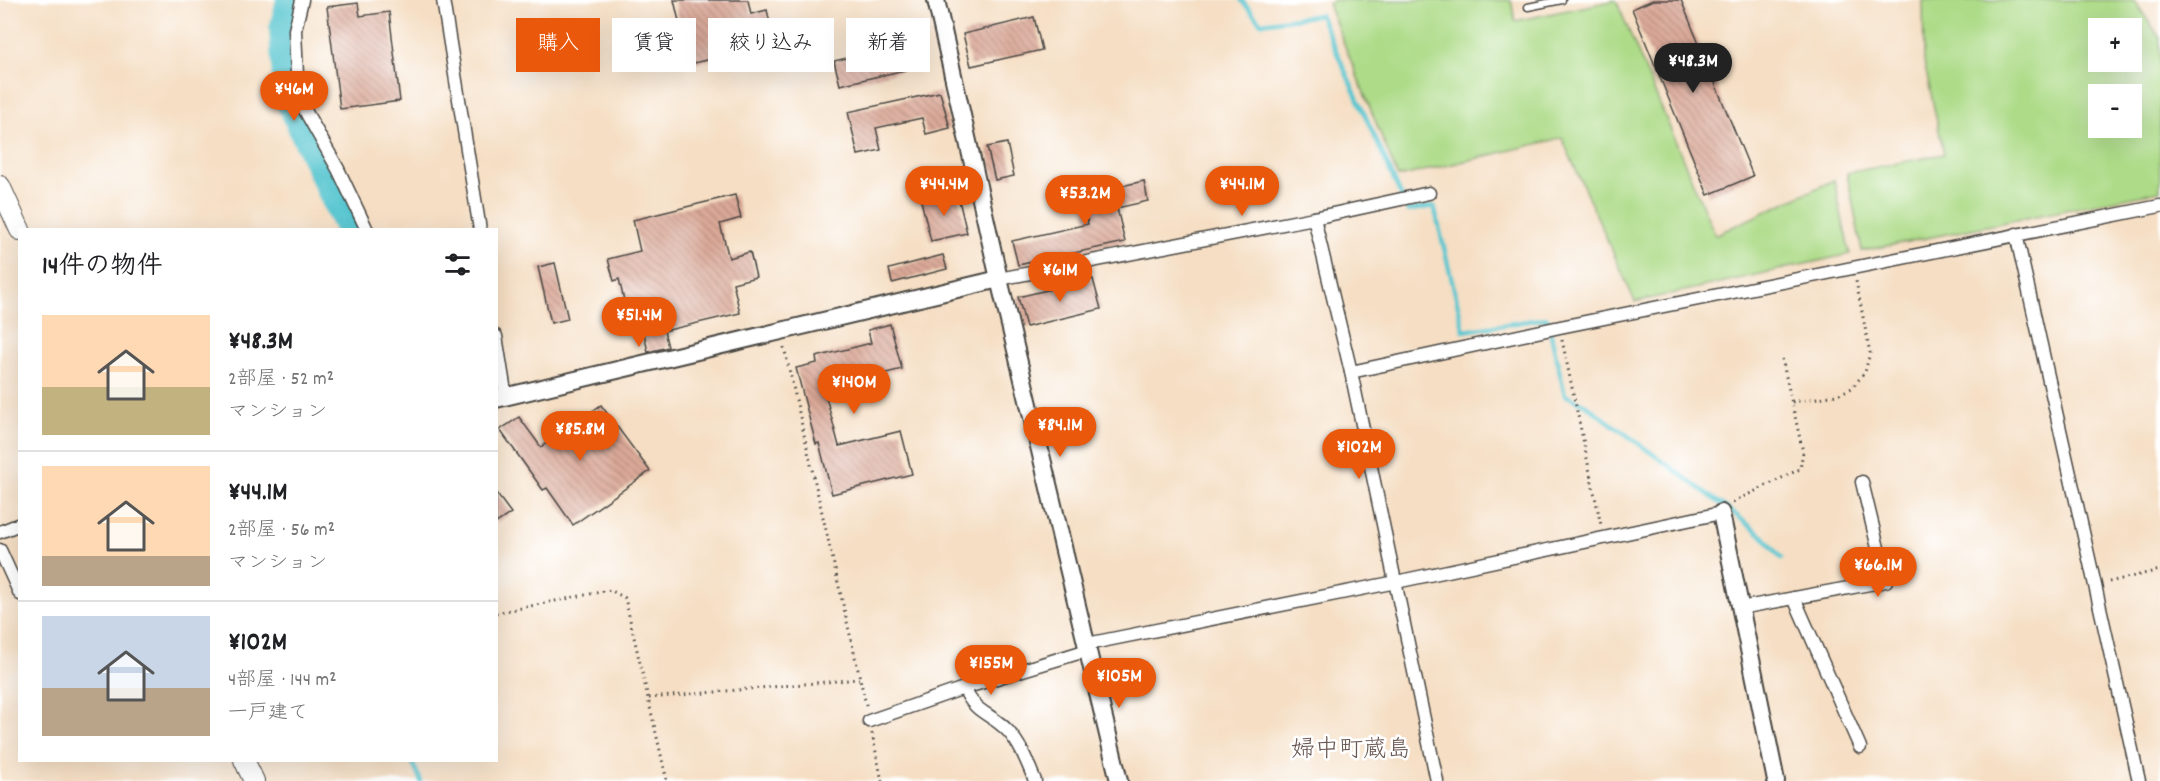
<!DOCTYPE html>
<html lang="ja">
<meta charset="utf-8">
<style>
:root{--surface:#fff;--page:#f6f6f6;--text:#202124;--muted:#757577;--line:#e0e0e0;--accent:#ea580c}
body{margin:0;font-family:Dekko,"Klee One",sans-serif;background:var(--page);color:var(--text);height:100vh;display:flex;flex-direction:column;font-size:22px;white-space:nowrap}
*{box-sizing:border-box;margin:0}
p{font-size:20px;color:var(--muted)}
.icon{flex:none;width:33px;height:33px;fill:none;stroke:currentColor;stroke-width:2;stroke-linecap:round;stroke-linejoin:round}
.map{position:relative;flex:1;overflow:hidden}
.sheet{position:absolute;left:18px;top:228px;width:480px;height:534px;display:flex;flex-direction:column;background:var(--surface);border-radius:0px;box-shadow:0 6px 24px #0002}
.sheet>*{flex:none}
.banner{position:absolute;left:516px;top:18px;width:570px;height:54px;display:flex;gap:12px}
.tools{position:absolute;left:2088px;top:18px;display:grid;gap:12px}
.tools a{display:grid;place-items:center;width:54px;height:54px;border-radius:0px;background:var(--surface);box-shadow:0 6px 24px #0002;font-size:30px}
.price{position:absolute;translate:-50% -51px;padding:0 14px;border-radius:21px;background:var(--accent);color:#fff;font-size:20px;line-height:39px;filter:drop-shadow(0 2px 3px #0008)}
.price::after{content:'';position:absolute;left:50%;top:36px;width:18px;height:14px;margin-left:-9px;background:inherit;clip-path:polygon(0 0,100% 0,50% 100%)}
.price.on{background:#222;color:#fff}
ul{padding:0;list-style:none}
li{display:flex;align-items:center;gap:18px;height:150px;padding:0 24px}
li+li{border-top:2px solid var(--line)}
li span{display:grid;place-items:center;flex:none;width:168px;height:120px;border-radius:0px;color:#555}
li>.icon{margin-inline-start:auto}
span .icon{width:72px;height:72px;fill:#fffc;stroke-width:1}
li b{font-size:26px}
h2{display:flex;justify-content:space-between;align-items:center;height:72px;padding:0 24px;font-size:26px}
.chip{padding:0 21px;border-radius:0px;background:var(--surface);box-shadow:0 6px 24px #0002;font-size:21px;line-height:54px}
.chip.on{background:var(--accent);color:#fff}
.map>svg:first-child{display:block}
</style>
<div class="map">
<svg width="2160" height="781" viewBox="0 0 2160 781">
<defs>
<pattern id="building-back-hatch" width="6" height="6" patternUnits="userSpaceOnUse" patternTransform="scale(1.5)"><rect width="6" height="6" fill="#dba998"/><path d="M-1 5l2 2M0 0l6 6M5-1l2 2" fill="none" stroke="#b28a7c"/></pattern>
</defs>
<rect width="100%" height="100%" fill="#fff"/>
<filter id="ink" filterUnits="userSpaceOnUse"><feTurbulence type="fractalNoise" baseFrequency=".0167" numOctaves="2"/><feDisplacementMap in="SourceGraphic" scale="12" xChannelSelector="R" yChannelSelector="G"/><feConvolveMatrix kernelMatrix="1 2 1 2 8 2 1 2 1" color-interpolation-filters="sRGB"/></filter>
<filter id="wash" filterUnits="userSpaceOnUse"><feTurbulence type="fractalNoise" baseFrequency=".008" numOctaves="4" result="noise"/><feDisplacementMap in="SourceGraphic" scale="24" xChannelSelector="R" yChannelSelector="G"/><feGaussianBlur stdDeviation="1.35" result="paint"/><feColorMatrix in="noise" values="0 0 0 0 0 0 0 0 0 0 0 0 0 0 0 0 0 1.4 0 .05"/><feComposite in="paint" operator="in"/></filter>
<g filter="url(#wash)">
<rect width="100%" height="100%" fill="#f5dec3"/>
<g fill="#addb88" stroke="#6c835a" stroke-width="1.5" fill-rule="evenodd">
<path d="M1334,0H1511L1515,21L1616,0L1715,235L1834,180L1850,254L1635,302L1562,138L1398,177L1328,4Z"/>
<path d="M1923,0H2134L2160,38V191L1862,251L1847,173L1944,154L1924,62ZM2098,28H2132V62H2098ZM2098,94H2132V128H2098Z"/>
</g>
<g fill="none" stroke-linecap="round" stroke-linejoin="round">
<g stroke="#59c6d0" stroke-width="4.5">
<path d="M1241,0L1261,23L1320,15L1408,211L1434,206L1464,331L1547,318L1565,395L1586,405L1736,515L1764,537L1781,558"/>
<path d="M411,760L421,781"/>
</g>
<path stroke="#59c6d0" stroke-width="28" d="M290,0L283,29L287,96L349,230"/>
</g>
<g id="blocks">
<g fill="url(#building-back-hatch)">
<path d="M674,0H748L751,14L767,10L775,45L689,64Z"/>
<path d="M1653,0H1681L1753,176L1708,195L1632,9Z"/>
<path d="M358,3L360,16L389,12L400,101L340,109L327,7Z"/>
<path d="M1034,17L1042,50L971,66L963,34Z"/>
<path d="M912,43L918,67L840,85L834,61Z"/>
<path d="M940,92L950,128L926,134L922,118L876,128L881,150L858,155L848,112Z"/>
<path d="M1007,143L1014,176L995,180L987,147Z"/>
<path d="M1144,181L1148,201L1117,208L1125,242L1018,265L1012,241L1088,224L1081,195Z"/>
<path d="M957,192L967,233L931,241L921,201Z"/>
<path d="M735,195L741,218L720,224L729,258L750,252L756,277L733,283L740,313L664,331L668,347L648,352L638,306L626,309L619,279L614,281L608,259L640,251L633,220Z"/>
<path d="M943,255L947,269L892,283L889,269Z"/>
<path d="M555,263L568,319L551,323L538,267Z"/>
<path d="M1093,279L1101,309L1026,327L1018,297Z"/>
<path d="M890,324L902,369L824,389L839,446L901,431L912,474L832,494L819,443L816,444L796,368L817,363L816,357L871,343L868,330Z"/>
<path d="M601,405L650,471L573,525L547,488L543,490L500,430L519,417L541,447Z"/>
<path d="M496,493L511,513L496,523Z"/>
</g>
</g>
</g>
<g filter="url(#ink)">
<use href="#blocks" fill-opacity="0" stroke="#494642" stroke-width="1.5"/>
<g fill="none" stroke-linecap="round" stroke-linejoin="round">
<defs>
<path id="lane" d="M1528,7L1562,0"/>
<g id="street">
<path d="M302,0L295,30L298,98L338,169L367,230"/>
<path d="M443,0L480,230"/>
<path d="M1314,218L1429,193"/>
<path d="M2016,234L2139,781"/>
<path d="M999,279L1314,218L1351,372L1437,781"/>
<path d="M496,336L506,398"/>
<path d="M1351,372L1560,327L2160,206"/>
<path d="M0,532L20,524"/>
<path d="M0,550L20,594"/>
<path d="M1794,598L1860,747"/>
<path d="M1740,608L1886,581L1862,482"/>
<path d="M1087,644L1396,582L1721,513"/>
<path d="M869,721L964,688"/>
<path d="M1035,781C1028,764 1021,745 1008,731C990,712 976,715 964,688L1088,650"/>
</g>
<g id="secondary">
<path d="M936,0L999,279L1119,781"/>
<path d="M496,399L999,279"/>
<path d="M1721,513L1776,781"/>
</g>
<g id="primary">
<path d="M0,186L20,230"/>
<path d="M244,760L254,781"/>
</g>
</defs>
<use href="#lane" stroke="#494642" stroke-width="9"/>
<use href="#street" stroke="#494642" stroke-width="15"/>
<use href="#secondary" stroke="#494642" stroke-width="20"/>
<use href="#primary" stroke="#494642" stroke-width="22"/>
<g stroke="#494642" stroke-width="3" stroke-dasharray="1.5 4.5" stroke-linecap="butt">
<path d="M1562,340L1601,525"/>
<path d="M784,347L867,709"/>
<path d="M1792,402L1837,395L1852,388L1865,372L1870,353L1856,281"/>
<path d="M1733,502L1800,469L1803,452L1782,359"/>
<path d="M2109,582L2160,570"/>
<path d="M496,613L610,590L625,598L667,781"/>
<path d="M649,698L859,679"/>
<path d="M872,733L882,781"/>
</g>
<use href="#lane" stroke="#fff" stroke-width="6"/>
<use href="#street" stroke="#fff" stroke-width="12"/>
<use href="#secondary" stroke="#fff" stroke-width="16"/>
<use href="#primary" stroke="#fff" stroke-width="20"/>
</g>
</g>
<g text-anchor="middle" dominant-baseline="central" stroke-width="5" stroke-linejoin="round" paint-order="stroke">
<g font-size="24" fill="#695751" stroke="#fff">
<text x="1351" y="751">婦中町蔵島</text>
</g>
</g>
</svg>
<div class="tools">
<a>+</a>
<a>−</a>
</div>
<b class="price on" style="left:1693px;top:94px">¥48.3M</b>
<b class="price" style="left:294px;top:122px">¥46M</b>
<b class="price" style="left:944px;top:217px">¥44.4M</b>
<b class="price" style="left:1242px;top:217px">¥44.1M</b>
<b class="price" style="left:1085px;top:226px">¥53.2M</b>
<b class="price" style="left:1060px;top:303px">¥61M</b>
<b class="price" style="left:639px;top:348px">¥51.4M</b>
<b class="price" style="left:854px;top:415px">¥140M</b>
<b class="price" style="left:1060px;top:458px">¥84.1M</b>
<b class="price" style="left:580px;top:462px">¥85.8M</b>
<b class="price" style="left:1359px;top:480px">¥102M</b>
<b class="price" style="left:1878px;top:598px">¥66.1M</b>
<b class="price" style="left:991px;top:696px">¥155M</b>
<b class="price" style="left:1119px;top:709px">¥105M</b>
<div class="banner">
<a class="chip on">購入</a>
<a class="chip">賃貸</a>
<a class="chip">絞り込み</a>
<a class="chip">新着</a>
</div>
<section class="sheet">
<h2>14件の物件<svg class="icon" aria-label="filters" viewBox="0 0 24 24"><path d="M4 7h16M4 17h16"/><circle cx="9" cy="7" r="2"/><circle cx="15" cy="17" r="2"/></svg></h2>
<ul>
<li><span style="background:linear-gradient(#ffd9b3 60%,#c2b280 0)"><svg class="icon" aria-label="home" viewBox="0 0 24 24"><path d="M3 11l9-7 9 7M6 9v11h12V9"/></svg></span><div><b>¥48.3M</b><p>2部屋 · 52 m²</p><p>マンション</p></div></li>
<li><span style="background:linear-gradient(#ffd9b3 75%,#b9a48a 0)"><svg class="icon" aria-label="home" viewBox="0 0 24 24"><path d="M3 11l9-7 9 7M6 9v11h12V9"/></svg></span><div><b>¥44.1M</b><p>2部屋 · 56 m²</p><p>マンション</p></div></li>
<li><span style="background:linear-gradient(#c9d6e8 60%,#b9a48a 0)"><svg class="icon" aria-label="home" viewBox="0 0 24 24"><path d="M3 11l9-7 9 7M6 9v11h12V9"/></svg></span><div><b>¥102M</b><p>4部屋 · 144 m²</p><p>一戸建て</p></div></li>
</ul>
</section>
</div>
